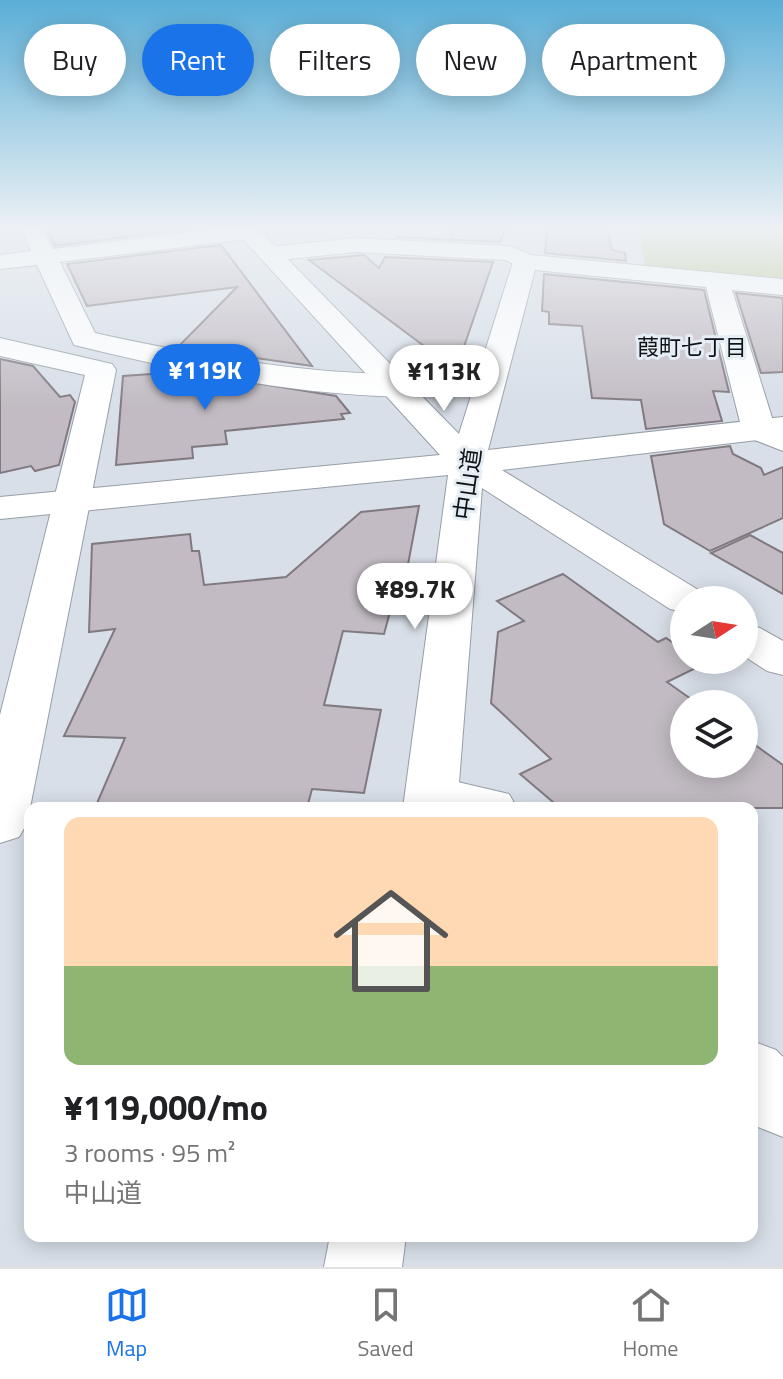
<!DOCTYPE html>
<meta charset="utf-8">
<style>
:root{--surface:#fff;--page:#f6f6f6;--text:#202124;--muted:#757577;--line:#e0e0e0;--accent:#1a73e8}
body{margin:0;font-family:"Titillium Web","Noto Sans JP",sans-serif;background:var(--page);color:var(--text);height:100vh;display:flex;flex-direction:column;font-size:30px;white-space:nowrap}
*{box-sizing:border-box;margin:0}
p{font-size:26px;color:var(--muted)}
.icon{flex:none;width:44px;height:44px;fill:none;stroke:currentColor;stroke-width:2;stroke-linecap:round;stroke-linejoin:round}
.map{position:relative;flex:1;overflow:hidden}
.sheet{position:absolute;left:24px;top:802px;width:734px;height:440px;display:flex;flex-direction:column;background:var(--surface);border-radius:16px;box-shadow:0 4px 20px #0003}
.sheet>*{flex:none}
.banner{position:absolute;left:24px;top:24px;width:736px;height:72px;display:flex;gap:16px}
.needle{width:52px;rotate:78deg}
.fabs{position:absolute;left:670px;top:586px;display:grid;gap:16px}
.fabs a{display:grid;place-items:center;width:88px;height:88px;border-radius:50%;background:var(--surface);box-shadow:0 4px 20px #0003;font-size:40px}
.price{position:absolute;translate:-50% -68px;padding:0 18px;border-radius:28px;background:#fff;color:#222;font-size:26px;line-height:52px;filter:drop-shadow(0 2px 4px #0008)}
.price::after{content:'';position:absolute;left:50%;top:48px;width:24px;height:18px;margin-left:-12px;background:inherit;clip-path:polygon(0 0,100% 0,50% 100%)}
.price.on{background:var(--accent);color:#fff}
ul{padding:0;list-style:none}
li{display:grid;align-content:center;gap:16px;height:424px;padding:0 40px}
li+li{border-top:2px solid var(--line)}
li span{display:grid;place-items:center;height:248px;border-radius:16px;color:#555}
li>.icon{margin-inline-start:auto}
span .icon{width:144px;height:144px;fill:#fffc;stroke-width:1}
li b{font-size:34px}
.chip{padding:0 28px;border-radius:36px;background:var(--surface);box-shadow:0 4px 20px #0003;font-size:28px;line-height:72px}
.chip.on{background:var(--accent);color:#fff}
.menu{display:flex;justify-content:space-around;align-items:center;height:112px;border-top:2px solid var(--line);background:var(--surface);font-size:22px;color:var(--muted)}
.menu a{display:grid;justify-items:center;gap:4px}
.menu .on{color:var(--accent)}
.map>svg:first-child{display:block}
</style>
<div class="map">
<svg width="783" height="1267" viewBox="0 0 783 1267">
<rect width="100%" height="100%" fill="#d8dfe8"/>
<path fill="#bec68c" d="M639,229H783V278L645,267Z"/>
<g fill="#c2bbc3" stroke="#807980" stroke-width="2">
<path d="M47,229H187L55,246Z"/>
<path d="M455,229H505L500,242L396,237L450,240Z"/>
<path d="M547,229H607L612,250L625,253L626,261L545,253Z"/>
<path d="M221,245L312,366L178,347L237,287L87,306L67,264Z"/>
<path d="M364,255L379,268L385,257L493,262L456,370L309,260Z"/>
<path d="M544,274L704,290L729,392L713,391L722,421L646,429L641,400L592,398L582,326L549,324V312L542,311Z"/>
<path d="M736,293L783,298V372L761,373Z"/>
<path d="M0,359L33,366L60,397L70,395L75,402L59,465L35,471L31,466L0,473Z"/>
<path d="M158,367L336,396L350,413L341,414L344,419L225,431L227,444L192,447L193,458L116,465L123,376L151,374Z"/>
<path d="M730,446L733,454L761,468L764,475L783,467V518L710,551L664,524L651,456Z"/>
<path d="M419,506L406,575H400L384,634L343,631L324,705L381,710L364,793L312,789L307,808H95L125,738L64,736L115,629L89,632L92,544L190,534L192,551H199L204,585L286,577L361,512Z"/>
<path d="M750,535L783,553V594L711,553Z"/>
<path d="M563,574L658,642L666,638L684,650V660L704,664L667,682L698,704H684V764H744V737L783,765V808H560L520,774L551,759L491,703L498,632L524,621L497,601Z"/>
</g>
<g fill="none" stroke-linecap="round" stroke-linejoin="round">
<defs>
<g id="street">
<path d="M21,229H43L53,249L214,229L259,232L248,239L60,262L95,333C227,362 355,383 490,371L501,374L505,380L501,386C382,416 193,374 74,345L37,265L0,269V255L31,251Z"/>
<path d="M356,238L510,246L531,255L783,279V295L732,290L774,424L783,429V451L747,437L742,430L706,287L525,269L505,260L356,252L269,261L257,254L269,247Z"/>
<path d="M0,338L112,364L116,370L27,823L19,837L0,843V715L85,375L0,356Z"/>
<path d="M432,776L509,794L517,808H413L406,795L413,782Z"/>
<path d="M752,1041L776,1050L783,1057V1137L758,1127L752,1120Z"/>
</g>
<g id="secondary">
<path d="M234,229H258L459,434L513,262L525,255L533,257L537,262L488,450L783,417V437L502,470L700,591L706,600H684V612L670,609L482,488L457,808H403L448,475L0,519V497L440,455Z"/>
<path d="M744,624L760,628L783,641V675L767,671L744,656Z"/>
<path d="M330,1236H406L402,1267H324Z"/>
</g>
</defs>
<use href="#street" stroke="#979ea6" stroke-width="2"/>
<use href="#secondary" stroke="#979ea6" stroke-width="2"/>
<use href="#street" fill="#fff" fill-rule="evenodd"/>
<use href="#secondary" fill="#fff" fill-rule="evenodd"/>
</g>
<linearGradient id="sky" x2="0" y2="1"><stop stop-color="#5baed7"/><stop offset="0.56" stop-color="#edf1f5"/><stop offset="1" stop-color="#edf1f5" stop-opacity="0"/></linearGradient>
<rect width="783" height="407" fill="url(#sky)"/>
<g text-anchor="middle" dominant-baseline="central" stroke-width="6" stroke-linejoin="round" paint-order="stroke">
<g font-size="22" fill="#101315" stroke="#e5edf5">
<text x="692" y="347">葭町七丁目</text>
</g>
<g font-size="24" fill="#101315" stroke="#e5edf5">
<text transform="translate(467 484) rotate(-82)">中山道</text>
</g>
</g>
</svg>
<div class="fabs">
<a><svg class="needle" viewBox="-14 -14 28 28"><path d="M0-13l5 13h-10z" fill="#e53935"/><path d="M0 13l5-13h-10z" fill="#757577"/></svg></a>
<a><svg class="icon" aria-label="layers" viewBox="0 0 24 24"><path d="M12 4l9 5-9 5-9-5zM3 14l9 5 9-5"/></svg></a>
</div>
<b class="price on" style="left:205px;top:412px">¥119K</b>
<b class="price" style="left:444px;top:413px">¥113K</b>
<b class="price" style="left:415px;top:631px">¥89.7K</b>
<div class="banner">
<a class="chip">Buy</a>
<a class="chip on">Rent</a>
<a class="chip">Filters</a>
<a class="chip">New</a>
<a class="chip">Apartment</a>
</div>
<section class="sheet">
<ul>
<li><span style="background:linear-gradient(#ffd9b3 60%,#8fb573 0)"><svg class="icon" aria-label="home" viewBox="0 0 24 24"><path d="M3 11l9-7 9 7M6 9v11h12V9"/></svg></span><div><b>¥119,000/mo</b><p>3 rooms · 95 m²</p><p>中山道</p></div></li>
</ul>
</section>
</div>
<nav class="menu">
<a class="on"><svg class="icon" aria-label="map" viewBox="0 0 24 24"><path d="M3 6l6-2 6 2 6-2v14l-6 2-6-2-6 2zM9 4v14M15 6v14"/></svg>Map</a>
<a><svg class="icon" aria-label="saved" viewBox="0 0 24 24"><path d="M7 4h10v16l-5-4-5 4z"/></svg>Saved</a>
<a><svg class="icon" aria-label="home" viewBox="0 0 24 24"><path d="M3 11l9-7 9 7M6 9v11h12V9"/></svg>Home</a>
</nav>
